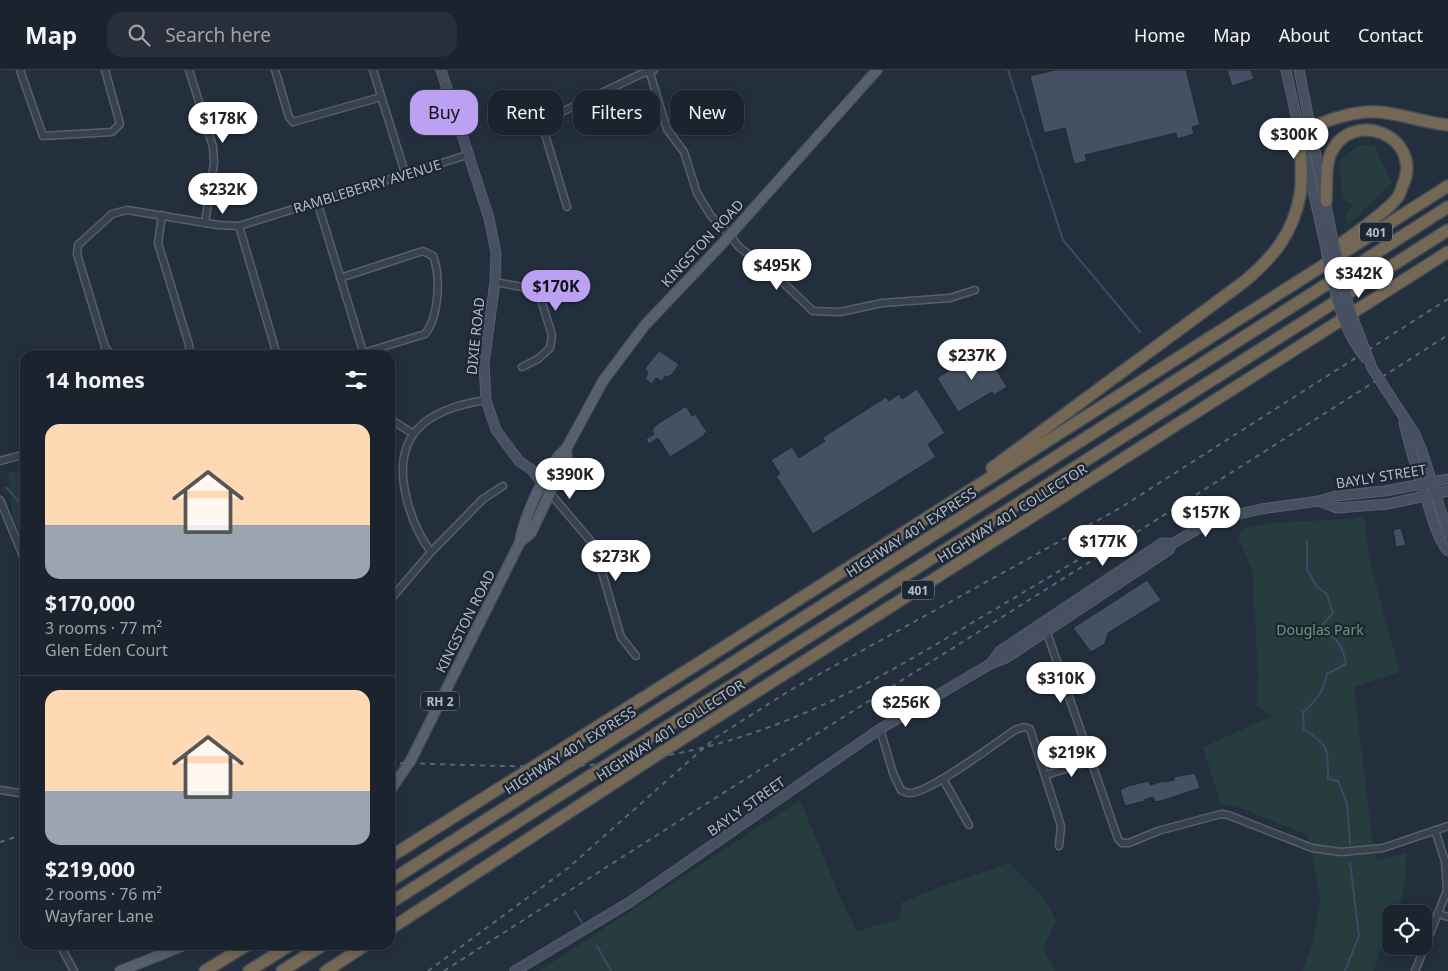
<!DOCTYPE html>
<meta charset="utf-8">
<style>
:root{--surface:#1b232e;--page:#282f3a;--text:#f1f3f6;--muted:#a0a4aa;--line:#39404a;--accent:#bca0f2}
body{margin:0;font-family:"Noto Sans",sans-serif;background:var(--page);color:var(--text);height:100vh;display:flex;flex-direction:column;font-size:19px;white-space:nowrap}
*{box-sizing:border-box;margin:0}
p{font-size:16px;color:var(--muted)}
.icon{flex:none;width:28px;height:28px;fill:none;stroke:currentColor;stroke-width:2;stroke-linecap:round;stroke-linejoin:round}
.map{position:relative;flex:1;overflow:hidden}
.sheet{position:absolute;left:20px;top:280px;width:375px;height:600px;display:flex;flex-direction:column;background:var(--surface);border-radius:15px;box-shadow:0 2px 12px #0003,0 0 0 1px var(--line)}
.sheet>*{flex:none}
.top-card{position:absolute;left:410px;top:20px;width:475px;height:45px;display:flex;gap:10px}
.buttons{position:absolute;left:1382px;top:835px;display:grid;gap:10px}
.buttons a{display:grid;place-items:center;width:50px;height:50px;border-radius:10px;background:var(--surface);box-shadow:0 2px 12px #0003,0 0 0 1px var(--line);font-size:25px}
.price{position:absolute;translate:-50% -42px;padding:0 11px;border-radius:18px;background:#fff;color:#222;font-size:16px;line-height:32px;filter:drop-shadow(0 1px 2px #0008)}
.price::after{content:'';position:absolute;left:50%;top:30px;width:15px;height:11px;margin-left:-8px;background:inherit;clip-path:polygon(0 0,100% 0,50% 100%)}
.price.current{background:var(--accent);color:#111}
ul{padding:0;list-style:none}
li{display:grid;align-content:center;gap:10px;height:265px;padding:0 25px}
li+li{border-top:1px solid var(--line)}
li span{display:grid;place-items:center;height:155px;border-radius:15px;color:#555}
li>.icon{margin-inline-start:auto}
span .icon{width:90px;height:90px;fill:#fffc;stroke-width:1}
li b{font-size:21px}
h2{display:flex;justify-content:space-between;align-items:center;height:60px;padding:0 25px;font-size:21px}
.tag{padding:0 18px;border-radius:15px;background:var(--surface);box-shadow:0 2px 12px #0003,0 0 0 1px var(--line);font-size:18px;line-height:45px}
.tag.current{background:var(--accent);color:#111}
header{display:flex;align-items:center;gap:30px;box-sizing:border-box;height:70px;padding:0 25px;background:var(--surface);border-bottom:1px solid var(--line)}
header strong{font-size:24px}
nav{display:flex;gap:28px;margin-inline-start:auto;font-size:18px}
.search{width:350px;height:45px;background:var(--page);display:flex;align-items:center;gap:12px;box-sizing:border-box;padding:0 18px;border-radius:15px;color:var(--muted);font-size:19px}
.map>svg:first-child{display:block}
</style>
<header>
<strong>Map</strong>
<div class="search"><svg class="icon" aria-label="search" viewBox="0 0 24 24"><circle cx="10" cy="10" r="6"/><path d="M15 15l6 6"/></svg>Search here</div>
<nav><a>Home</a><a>Map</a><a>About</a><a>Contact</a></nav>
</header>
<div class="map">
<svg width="1448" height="901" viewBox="0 0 1448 901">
<rect width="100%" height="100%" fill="#242f3e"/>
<g fill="#263c3f">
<path d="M1358,75H1374L1392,113L1347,156L1345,146L1353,135L1343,129L1339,92Z"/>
<path d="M25,399V465L13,450L8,403Z"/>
<path d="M1364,448L1370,494L1400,602L1354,617L1372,768L1377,790L1406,783C1407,805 1404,823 1396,844H1391V855L1373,901H1302L1314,870L1320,826L1308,765L1238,737L1221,734L1203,677L1272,646L1257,636L1258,603L1252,499L1238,468L1242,459L1268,453Z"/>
<path d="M800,730L843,834L857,861L900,849L901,833L937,818L1009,793L1047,832L1056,851L1043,879L1055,901H539Z"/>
</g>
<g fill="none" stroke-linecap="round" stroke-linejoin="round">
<g stroke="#394c67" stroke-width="2">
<path d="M1008,0L1063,170L1140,262"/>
<path d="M6,417L25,438"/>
<path d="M1307,471V500L1317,517L1327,524L1333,543L1323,554C1327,566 1333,565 1339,574C1344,580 1344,587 1346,594L1327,604C1324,621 1316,631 1303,642L1304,660C1331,675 1327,681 1328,709L1338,711L1347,733L1350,773"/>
<path d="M575,841L582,853"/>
<path d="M597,876L611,901"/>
<path d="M1345,901L1359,866L1350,793"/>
</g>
</g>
<g fill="#455162" stroke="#1f2835">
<path d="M1055,0H1186L1200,55L1192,57L1194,64L1177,69L1176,63L1085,85L1087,91L1074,94L1065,58L1044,63L1030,6Z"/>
<path d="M1227,0H1251L1254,9L1232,16Z"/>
<path d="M984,279L1007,317L994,325L992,322L958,342L937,308Z"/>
<path d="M659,281L679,294L671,306L670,305L668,307L665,306L662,311L656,308L652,314L645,309L648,303L645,298Z"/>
<path d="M917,319L945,363L928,374L936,387L813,464L776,406L780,404L771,390L792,377L799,388L825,371L822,368L886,327L889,331L899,324L902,329Z"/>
<path d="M686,336L692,346L695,344L707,362L704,364L705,365L670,387L658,368L649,374L646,369L654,364L652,360L656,355Z"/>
<path d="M1401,458L1406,475L1396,477L1393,460Z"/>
<path d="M1147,510L1161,530L1108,563L1105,574L1091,582L1073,558Z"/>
<path d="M1195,703L1200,718L1164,730L1155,732L1153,727L1144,730L1145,731L1125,736L1120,720L1128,716L1149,711L1150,715L1164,711L1165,712L1174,710V707Z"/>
</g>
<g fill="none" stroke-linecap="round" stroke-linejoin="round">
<defs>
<g id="street">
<path d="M20,0L43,66L112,62L120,54L105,0"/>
<path d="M189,0L213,77L214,93L205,153"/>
<path d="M275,0L289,47L293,52L381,27"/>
<path d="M373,0L405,103"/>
<path d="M649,0L667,59L684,82L697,123L711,146L730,165L739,177L773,203L813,241L840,242L882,233L950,228L975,220"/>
<path d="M317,131L364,285"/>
<path d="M567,137L544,61L545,50L641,4L654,0"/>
<path d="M162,145L158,173L189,275L190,285"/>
<path d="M239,156L277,285"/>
<path d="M340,208L423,181L433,186C441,206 439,247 425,264L363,283"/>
<path d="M495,212L538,220L552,265L550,278L538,289L522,297"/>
<path d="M112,285L105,277L77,184L78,175L112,144L127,140L218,155L239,156L467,85"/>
<path d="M390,349L412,363"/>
<path d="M0,391L25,384"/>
<path d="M549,422L594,475L621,567L636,586"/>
<path d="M0,430L25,491"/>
<path d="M431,482C419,466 412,450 407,430C390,365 426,339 486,330"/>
<path d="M390,530L431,482L483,429L503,416"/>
<path d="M1045,557L1118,769L1122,773H1129L1158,761L1221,744L1228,745L1312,778L1341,782L1383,778L1448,756"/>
<path d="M880,659L893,703L901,720C903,721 905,722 908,723C926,726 997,672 1015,660L1024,657L1030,659L1061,756L1059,776"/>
<path d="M1046,705L1091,691"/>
<path d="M943,709L969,755"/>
<path d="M0,720L25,724"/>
<path d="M1438,844L1448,847"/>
<path d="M60,875L74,901"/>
<path d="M1415,901L1447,821L1445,791L1435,760"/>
</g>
<g id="secondary">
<path d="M441,0L489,148L496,183L495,212L484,293L486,330L496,360L519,391L532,400L549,422"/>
<path d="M1286,0L1301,68"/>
<path d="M1299,0L1333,170"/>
<path d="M1304,81L1325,174"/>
<path d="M1390,326L1415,364L1422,381L1448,463"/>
<path d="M1404,352C1410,381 1420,410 1429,438C1434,453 1438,469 1448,481"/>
<path d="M1319,431L1337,438L1388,434L1448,421"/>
<path d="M992,592L1000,581L1162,473L1172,474L1201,457L1231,446L1261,439L1319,431L1336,426L1385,421L1448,409"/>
<path d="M515,901L630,832L880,659L992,593L1006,588L1169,480L1172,474"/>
</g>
<g id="primary">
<path d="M520,472L531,463L567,387L566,379"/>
<path d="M390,721L411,690L520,472C523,449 548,392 566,379L603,311L645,255L721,175L877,0"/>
<path d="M120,901L185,875"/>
</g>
<g id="highway">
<path d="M1326,131C1327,117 1325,98 1330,85C1351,36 1424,66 1403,115C1401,119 1400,125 1397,128C1384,145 1346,169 1328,183"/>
<path d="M992,398L1245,211C1273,187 1293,164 1300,125C1303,108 1300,81 1300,63C1325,50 1359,38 1387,43C1408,46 1427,53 1448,55"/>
<path d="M390,787L694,596L1448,116"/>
<path d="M390,811L1448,137"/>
<path d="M390,833L1448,160"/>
<path d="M390,859L654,687L1448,182"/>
<path d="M205,901L247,875"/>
<path d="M249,901L290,875"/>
<path d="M282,901L323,875"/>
<path d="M326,901L366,875"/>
</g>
</defs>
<use href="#street" stroke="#565f6c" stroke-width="9"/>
<use href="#secondary" stroke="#565f6c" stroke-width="11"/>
<use href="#primary" stroke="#414a57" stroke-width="12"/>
<use href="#highway" stroke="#434c59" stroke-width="14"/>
<use href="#street" stroke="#38414e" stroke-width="6"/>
<use href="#secondary" stroke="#465061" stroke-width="9"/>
<use href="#primary" stroke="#56606e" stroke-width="10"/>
<use href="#highway" stroke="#746855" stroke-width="11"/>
<g stroke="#5a6575" stroke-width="2" stroke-dasharray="5 5" stroke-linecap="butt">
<path d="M390,693C476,694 562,702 647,689C774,669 868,616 975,551C1028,520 1081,488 1134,456"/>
<path d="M0,772L25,764"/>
<path d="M428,901L568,798L715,668L789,621L1120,438L1448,229"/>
<path d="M444,901C777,687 1114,478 1448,265"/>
</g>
<defs>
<g id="secondary-bridge">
<path d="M1333,170L1349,238L1372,298L1390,326"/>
<path d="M1325,174C1333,214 1340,259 1367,290"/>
</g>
</defs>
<use href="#secondary-bridge" stroke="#565f6c" stroke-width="11" stroke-linecap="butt"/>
<use href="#secondary-bridge" stroke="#465061" stroke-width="9"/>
</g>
<g text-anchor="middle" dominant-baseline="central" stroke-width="4.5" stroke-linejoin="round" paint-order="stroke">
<g fill="#1d2633" stroke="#878f9c" stroke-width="1">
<rect x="1360" y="152.5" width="32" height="19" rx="4"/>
<rect x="902" y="510.5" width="32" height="19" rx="4"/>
<rect x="421" y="621.5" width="38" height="19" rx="4"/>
</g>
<g font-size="12" font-weight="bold" fill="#b4bcc9">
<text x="1376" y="162">401</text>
<text x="918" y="520">401</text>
<text x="440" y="631">RH 2</text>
</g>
<g font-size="14" fill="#b4bcc9" stroke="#1d2633">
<text transform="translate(367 116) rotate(-17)">RAMBLEBERRY AVENUE</text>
<text transform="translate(702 173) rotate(-47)">KINGSTON ROAD</text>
<text transform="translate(475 266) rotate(-84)">DIXIE ROAD</text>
<text transform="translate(1381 406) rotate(-9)">BAYLY STREET</text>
<text transform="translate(1012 443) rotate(-32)">HIGHWAY 401 COLLECTOR</text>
<text transform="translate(911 462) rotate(-33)">HIGHWAY 401 EXPRESS</text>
<text transform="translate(465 551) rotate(-63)">KINGSTON ROAD</text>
<text transform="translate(670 660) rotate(-33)">HIGHWAY 401 COLLECTOR</text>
<text transform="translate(570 680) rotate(-32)">HIGHWAY 401 EXPRESS</text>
<text transform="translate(746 736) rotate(-35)">BAYLY STREET</text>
</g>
<g font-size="14" fill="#6b9a76" stroke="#1d2633">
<text x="1320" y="559">Douglas Park</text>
</g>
</g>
</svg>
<div class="buttons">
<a><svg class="icon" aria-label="locate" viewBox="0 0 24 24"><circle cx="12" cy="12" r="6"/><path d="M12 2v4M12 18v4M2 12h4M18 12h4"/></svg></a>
</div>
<b class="price" style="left:223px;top:74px">$178K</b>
<b class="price" style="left:1294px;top:90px">$300K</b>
<b class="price" style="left:223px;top:145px">$232K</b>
<b class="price" style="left:777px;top:221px">$495K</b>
<b class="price" style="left:1359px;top:229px">$342K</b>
<b class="price current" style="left:556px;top:242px">$170K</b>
<b class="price" style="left:972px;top:311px">$237K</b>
<b class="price" style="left:570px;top:430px">$390K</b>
<b class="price" style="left:1206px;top:468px">$157K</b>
<b class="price" style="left:1103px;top:497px">$177K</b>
<b class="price" style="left:616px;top:512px">$273K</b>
<b class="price" style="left:1061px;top:634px">$310K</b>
<b class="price" style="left:906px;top:658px">$256K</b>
<b class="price" style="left:1072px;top:708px">$219K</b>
<div class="top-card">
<a class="tag current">Buy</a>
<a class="tag">Rent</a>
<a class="tag">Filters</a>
<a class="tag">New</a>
</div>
<section class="sheet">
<h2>14 homes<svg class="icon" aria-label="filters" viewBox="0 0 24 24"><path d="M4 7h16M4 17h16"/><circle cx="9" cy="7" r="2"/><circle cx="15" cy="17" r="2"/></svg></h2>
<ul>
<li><span style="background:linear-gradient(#ffd9b3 65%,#9aa5b1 0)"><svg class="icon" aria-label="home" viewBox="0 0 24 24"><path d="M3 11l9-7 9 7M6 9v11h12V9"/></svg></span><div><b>$170,000</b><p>3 rooms · 77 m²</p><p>Glen Eden Court</p></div></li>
<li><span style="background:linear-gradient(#ffd9b3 65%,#9aa5b1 0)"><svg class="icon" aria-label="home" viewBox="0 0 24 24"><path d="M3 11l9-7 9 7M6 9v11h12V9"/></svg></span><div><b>$219,000</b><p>2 rooms · 76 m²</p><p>Wayfarer Lane</p></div></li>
</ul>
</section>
</div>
